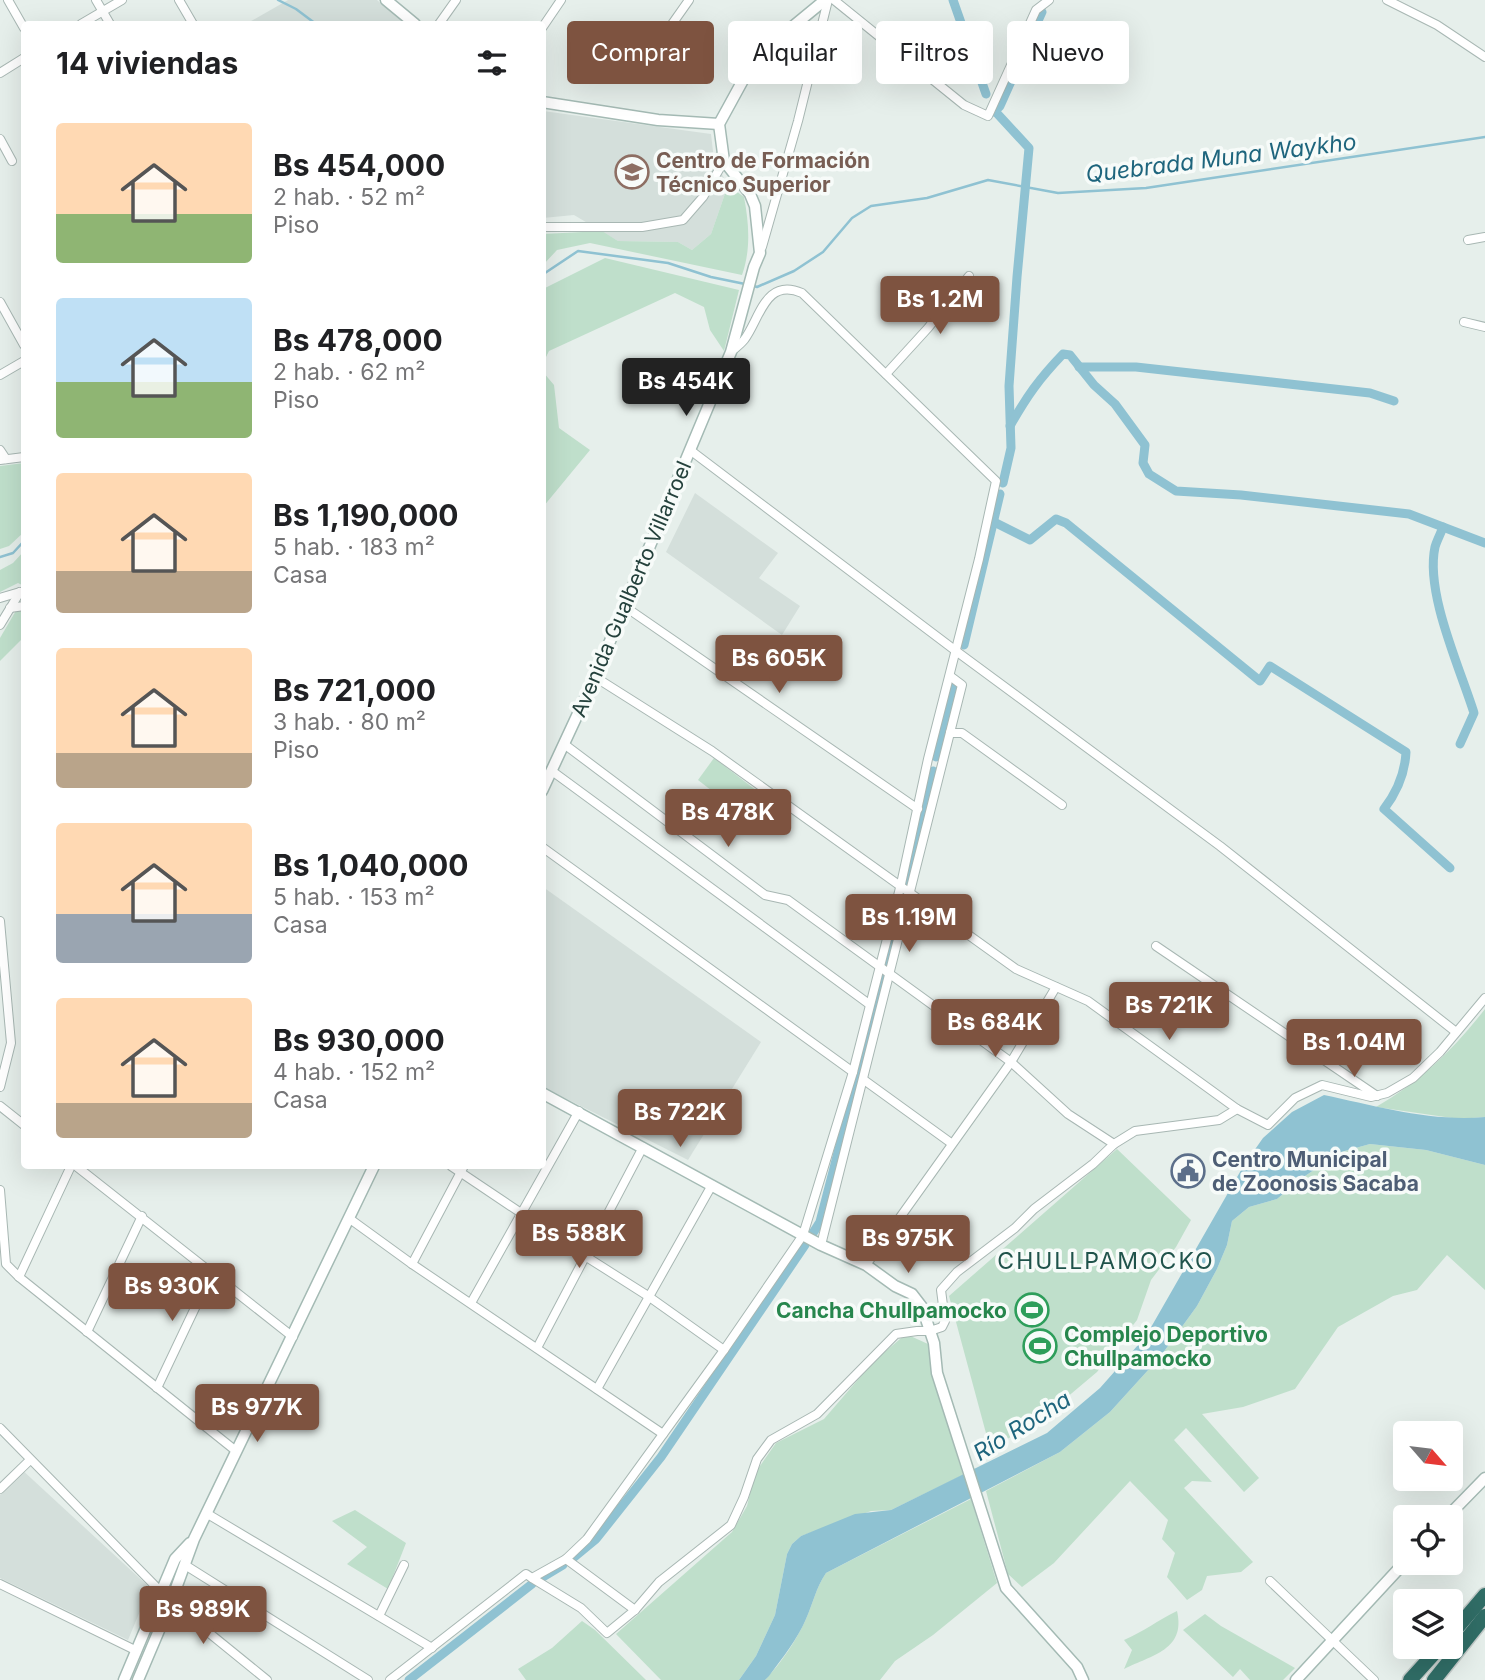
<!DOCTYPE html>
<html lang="es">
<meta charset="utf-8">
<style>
:root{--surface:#fff;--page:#f6f6f6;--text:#202124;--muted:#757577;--accent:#7e5340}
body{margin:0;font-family:Inter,sans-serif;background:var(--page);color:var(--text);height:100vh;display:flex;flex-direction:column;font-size:26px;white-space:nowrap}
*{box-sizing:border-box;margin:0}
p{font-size:23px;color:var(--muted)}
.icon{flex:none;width:38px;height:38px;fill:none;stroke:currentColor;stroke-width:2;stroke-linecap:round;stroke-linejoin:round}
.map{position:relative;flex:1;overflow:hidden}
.side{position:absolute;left:21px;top:21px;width:525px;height:1148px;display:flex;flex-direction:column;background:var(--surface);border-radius:7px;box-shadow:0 7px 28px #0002}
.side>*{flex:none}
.banner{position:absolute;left:567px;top:21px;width:665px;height:63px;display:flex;gap:14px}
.needle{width:46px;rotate:118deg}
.buttons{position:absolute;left:1393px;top:1421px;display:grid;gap:14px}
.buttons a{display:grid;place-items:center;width:70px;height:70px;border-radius:7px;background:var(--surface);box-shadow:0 7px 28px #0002;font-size:35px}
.price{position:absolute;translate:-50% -60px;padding:0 16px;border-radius:7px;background:var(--accent);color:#fff;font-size:23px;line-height:46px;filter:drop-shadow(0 2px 4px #0008)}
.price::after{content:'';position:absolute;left:50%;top:42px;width:21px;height:16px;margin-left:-10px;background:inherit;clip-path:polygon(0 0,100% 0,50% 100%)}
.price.current{background:#222;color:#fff}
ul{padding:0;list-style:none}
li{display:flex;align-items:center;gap:21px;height:175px;padding:0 35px}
li span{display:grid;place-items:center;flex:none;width:196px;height:140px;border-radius:7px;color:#555}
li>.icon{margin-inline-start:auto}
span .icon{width:84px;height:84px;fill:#fffc;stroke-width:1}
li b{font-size:30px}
h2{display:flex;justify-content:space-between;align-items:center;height:84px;padding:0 35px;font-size:30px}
.chip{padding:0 24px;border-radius:7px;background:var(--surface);box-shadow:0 7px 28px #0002;font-size:24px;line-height:63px}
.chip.current{background:var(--accent);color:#fff}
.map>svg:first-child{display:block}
</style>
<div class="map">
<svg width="1485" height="1680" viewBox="0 0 1485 1680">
<rect width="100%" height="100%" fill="#e6efeb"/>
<g fill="#d4dfdb">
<path d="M288,0H377L405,24H246Z"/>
<path d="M543,111L711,134L714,160L728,185L711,234L692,250L678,242L618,241L574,215L543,218Z"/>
<path d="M695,493L778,553L759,578L800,606L782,635L666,552Z"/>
<path d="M543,887L761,1042L688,1160L543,1087Z"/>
<path d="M20,1468L148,1586V1592L128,1640L0,1578V1495Z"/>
</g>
<g fill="#bfdfcb">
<path d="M728,185L744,197C749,223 751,250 742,275L590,243L557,250L543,265V234L602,231L618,241L678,242L692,250L711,234Z"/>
<path d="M605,258L739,290L724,351L710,330L704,307L675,293L549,351L543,363V289Z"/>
<path d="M543,372L554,385L559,428L590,450L543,507Z"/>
<path d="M24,463V532L9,546L0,549V466Z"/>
<path d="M24,551V586L18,583L0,592V570L13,563Z"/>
<path d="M24,597V637L0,661V638Z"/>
<path d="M714,758L778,807L761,829L698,780Z"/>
<path d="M1485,1009V1117L1459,1119L1376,1107C1420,1082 1454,1049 1485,1009Z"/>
<path d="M1370,1144L1426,1150L1485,1165V1290L1447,1255L1417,1290L1393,1296L1338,1327L1295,1389L1243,1407L1202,1414L1259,1478L1244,1492L1186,1428L1174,1440L1212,1482L1192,1481L1184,1488L1253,1562L1241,1572L1207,1576L1202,1590L1187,1600L1167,1577L1175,1553L1162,1539L1168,1520L1130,1481L1054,1563L1022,1587L1008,1574L986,1491L1060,1452L1110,1412L1160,1357L1197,1306L1217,1269L1227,1245L1232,1221L1249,1207L1277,1199L1302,1178L1341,1152Z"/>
<path d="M1117,1149L1191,1220L1176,1247L1151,1280L1137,1320L1097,1372L1034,1425L990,1448L949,1296Z"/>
<path d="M906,1334L928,1344L932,1374L963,1475L891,1510L871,1511L801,1536L792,1544L787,1554L775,1615L756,1656L739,1680H661L616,1634L732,1532L747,1506L755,1473L776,1443L824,1419L874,1361Z"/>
<path d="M971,1499L997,1583L933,1635L895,1661L880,1680H765C782,1662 796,1641 806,1619C814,1601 815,1590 826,1573Z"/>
<path d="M355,1510L406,1543L388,1589L347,1564L367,1547L332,1521Z"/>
<path d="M1177,1611C1186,1650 1152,1655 1124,1669L1132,1650L1124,1640C1143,1632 1158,1620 1177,1611Z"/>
<path d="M1205,1614L1221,1626L1295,1668L1283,1680H1250L1240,1669L1233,1677L1183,1630Z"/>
<path d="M582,1621L595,1630L646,1680H526L518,1669L552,1648Z"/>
</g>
<path fill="#8fc2d2" d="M1324,1095C1376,1106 1431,1122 1485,1117V1165L1426,1150L1370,1144L1341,1152L1302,1178L1277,1199L1249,1207L1232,1221L1227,1245L1217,1269L1197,1306L1160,1357L1110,1412L1060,1452L826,1573C815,1590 814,1601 806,1619C797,1640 783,1657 769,1676L765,1680H739L756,1656L775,1615L787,1554L792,1544L801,1536L855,1514L891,1510L1047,1433L1100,1388L1146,1336L1244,1165L1263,1138L1292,1112Z"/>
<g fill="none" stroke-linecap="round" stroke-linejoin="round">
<g stroke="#8fc2d2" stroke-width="2.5">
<path d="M278,0L296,9L316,24"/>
<path d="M542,275L578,251L668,263L711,277L745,284"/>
<path d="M751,285L757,287L794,271L823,252L852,218L871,206L927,198L988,180L1058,193L1146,188L1485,137"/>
<path d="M0,557L13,553L24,541"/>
</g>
<g stroke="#8fc2d2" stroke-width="9">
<path d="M953,0L986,94"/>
<path d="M993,109L1029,148L1017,277L1009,386L1011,448L1003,483"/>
<path d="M994,112L1000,106L1042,12"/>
<path d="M1079,367H1136L1370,393L1394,401"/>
<path d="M1010,426C1027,396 1039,379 1063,354L1070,355L1094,385L1115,404L1145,445L1143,463L1149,474L1176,491L1241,495L1409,514L1485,543"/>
<path d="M994,522L1030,540L1056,519L1066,523L1260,681L1270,666L1406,752C1405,773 1397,792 1384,809L1450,868"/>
<path d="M1443,527C1441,533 1437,540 1435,547C1425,593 1460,668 1474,713L1460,744"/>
<path d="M964,645L1000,494"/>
<path d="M936,757L954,687"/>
<path d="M907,885L933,771"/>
<path d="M887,965L904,898"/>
<path d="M813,1233L820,1222L883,979"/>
<path d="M573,1558L596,1539L661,1457L805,1245"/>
<path d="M543,1577L563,1565"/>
<path d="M409,1680L532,1584"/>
</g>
<defs>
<g id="street">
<path d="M8,0L24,28"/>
<path d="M96,0L110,24"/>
<path d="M179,0L193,24"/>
<path d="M834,0L964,105L988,116L1036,10L1049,0"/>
<path d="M1387,0L1437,25L1485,57"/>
<path d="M81,24L122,0"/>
<path d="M439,24L456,0"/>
<path d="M670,27L689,0"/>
<path d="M542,28L561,0"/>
<path d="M0,73L24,58"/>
<path d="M0,139L12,161"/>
<path d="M542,227H642L683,220L703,197L724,161"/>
<path d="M1468,240L1485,237"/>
<path d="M762,247L798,121L828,0"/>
<path d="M0,302L24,345"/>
<path d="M1464,322L1485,327"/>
<path d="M886,374L928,328L969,276"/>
<path d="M0,375L24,361"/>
<path d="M0,450L6,459"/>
<path d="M690,450L956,651L1220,846L1456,1032"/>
<path d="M0,460L24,457"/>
<path d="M0,598L20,592"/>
<path d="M624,606L918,809"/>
<path d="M10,608L24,606"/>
<path d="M0,625L20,592"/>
<path d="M595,677L712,751L1016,969L1088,1001L1237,1109L1268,1125L1295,1098L1322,1085L1371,1097L1387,1093L1413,1078L1440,1052L1485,998"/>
<path d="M950,733H962L1062,805"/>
<path d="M564,744L765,895L788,900L1011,1062L1068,1114L1114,1144"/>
<path d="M552,771L869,1004"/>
<path d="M542,847L853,1072"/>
<path d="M0,921L11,1043L0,1087"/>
<path d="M1156,946L1377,1096"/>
<path d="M864,1080L951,1143"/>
<path d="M0,1106L24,1125"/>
<path d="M76,1166L293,1337"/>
<path d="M451,1166L585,1256L648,1296L724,1350"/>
<path d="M0,1190L6,1264L19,1277L236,1451"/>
<path d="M350,1219L412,1264L663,1434"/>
<path d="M821,1245L962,685L950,676"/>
<path d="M412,1264L464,1166"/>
<path d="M866,1265L1011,1062L1056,987"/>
<path d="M19,1277L71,1166"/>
<path d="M471,1303L579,1111"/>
<path d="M87,1332L142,1216"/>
<path d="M537,1348L643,1147"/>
<path d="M157,1388L212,1272"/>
<path d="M597,1389L712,1185"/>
<path d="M0,1428L171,1602L267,1680"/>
<path d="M0,1489L30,1460"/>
<path d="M206,1513L432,1648"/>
<path d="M566,1559L635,1610"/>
<path d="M185,1565L368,1680"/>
<path d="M532,1578L581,1608L607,1633L635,1610L659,1582L731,1525L744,1497L757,1459L771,1440L817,1414L896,1334L917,1331H930L942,1327L945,1321L941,1290L957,1272L1015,1228L1034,1209L1093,1164L1114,1144L1135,1131L1219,1120L1237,1109"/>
<path d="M1270,1581L1374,1680"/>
<path d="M0,1584L137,1651"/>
<path d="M379,1616L404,1565"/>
<path d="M390,1680L526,1574L532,1578L566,1559L587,1539L724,1350L803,1235L853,1072L901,884L928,759L979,559L996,481L802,293C765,277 760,319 744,340C740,345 735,348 731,352"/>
</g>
<g id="secondary">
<path d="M386,0L415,24"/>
<path d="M542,102L658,120L719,124"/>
<path d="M542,791L595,677L731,352L754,267L760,253L755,206L750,194L724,161L719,124L748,71L786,32L825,0"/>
<path d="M542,1093L821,1245L866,1265L895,1286L912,1294L922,1307L934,1343L937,1373L1006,1588L1077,1667L1083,1680"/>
<path d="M1447,1517L1485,1478"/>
<path d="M124,1680L175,1559L190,1543"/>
<path d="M138,1680L171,1602L194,1539L374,1166"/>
<path d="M1296,1680L1405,1562"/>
</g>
<g id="highway">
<path d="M1451,1635L1485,1595"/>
<path d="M1410,1680L1440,1647"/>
<path d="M1434,1680L1485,1616"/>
</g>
</defs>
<use href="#street" stroke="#a8b7b3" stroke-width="10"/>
<use href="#secondary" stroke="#a4bab4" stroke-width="13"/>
<use href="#highway" stroke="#c2cac8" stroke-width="17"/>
<use href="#street" stroke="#fff" stroke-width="8"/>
<use href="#secondary" stroke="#fff" stroke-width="10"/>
<use href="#highway" stroke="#306d66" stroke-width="14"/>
</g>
<defs>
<symbol id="university-ring" viewBox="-11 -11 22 22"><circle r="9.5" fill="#f7fbf9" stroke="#8d6e63" stroke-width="1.5"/><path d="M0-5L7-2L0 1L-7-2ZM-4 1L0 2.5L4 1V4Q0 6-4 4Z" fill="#8d6e63"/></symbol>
<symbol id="civic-ring" viewBox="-11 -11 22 22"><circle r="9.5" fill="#f7fbf9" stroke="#5c6f8a" stroke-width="1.5"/><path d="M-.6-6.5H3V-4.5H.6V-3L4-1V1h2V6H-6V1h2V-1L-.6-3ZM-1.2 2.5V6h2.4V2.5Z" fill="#5c6f8a"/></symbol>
<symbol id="stadium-ring" viewBox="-11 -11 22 22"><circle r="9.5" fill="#f7fbf9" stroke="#2e9e5b" stroke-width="1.5"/><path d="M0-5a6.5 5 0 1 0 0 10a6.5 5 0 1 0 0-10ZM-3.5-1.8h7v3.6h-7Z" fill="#2e9e5b"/></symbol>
</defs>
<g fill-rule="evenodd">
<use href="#university-ring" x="613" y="153" width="38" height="38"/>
<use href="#civic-ring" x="1169" y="1152" width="38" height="38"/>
<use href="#stadium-ring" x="1013" y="1291" width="38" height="38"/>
<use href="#stadium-ring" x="1021" y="1327" width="38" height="38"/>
</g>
<g text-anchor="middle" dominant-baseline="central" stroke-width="7" stroke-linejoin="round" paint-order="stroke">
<g font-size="21" font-weight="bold" fill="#785e54" stroke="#f7fbf9" text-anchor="start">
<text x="656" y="160">Centro de Formación<tspan x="656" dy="24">Técnico Superior</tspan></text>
</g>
<g font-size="21" fill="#24413c" stroke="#f7fbf9">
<text transform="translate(631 589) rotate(-67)">Avenida Gualberto Villarroel</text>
</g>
<g font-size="21" font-weight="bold" fill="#4e5e75" stroke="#f7fbf9" text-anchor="start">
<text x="1212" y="1159">Centro Municipal<tspan x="1212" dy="24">de Zoonosis Sacaba</tspan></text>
</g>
<g font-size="21" font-weight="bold" fill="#27864d" stroke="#f7fbf9" text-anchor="end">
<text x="1007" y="1310">Cancha Chullpamocko</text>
<text x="1064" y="1334" text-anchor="start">Complejo Deportivo<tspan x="1064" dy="24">Chullpamocko</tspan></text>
</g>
<g font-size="23" font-style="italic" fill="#1e657d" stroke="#f7fbf9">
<text transform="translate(1221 158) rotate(-7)">Quebrada Muna Waykho</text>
<text transform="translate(1022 1426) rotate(-32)">Río Rocha</text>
</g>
<g font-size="23" letter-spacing="2" fill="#20534b" stroke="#f7fbf9">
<text x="1106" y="1261">CHULLPAMOCKO</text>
</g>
</g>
</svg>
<div class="buttons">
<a><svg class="needle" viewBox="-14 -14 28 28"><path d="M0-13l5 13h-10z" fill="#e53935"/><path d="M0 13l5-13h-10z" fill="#757577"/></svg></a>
<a><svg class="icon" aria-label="locate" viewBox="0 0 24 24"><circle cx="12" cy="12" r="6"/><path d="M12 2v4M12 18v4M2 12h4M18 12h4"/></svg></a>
<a><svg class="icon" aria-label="layers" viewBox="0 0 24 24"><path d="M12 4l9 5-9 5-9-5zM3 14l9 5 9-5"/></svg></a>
</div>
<b class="price" style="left:940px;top:336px">Bs 1.2M</b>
<b class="price current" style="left:686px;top:418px">Bs 454K</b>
<b class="price" style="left:779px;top:695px">Bs 605K</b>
<b class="price" style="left:728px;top:849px">Bs 478K</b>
<b class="price" style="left:909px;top:954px">Bs 1.19M</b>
<b class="price" style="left:1169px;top:1042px">Bs 721K</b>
<b class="price" style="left:995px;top:1059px">Bs 684K</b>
<b class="price" style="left:1354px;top:1079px">Bs 1.04M</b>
<b class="price" style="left:680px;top:1149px">Bs 722K</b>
<b class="price" style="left:579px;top:1270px">Bs 588K</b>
<b class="price" style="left:908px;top:1275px">Bs 975K</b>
<b class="price" style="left:172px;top:1323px">Bs 930K</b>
<b class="price" style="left:257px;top:1444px">Bs 977K</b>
<b class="price" style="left:203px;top:1646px">Bs 989K</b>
<div class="banner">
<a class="chip current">Comprar</a>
<a class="chip">Alquilar</a>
<a class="chip">Filtros</a>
<a class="chip">Nuevo</a>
</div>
<section class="side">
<h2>14 viviendas<svg class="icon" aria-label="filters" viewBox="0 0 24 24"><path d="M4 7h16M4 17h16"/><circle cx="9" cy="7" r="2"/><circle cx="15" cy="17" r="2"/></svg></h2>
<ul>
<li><span style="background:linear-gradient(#ffd9b3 65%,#8fb573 0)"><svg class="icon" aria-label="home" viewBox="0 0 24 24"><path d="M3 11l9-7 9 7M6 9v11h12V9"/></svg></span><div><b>Bs 454,000</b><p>2 hab. · 52 m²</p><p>Piso</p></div></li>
<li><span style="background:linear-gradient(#bfe0f5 60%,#8fb573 0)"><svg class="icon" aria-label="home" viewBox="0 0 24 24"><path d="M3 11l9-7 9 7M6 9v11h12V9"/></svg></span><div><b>Bs 478,000</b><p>2 hab. · 62 m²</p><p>Piso</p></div></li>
<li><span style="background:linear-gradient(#ffd9b3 70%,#b9a48a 0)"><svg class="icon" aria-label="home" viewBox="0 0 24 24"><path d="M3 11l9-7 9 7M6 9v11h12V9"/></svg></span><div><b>Bs 1,190,000</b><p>5 hab. · 183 m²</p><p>Casa</p></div></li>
<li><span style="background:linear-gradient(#ffd9b3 75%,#b9a48a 0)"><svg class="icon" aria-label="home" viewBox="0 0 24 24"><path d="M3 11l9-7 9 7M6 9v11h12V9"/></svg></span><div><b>Bs 721,000</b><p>3 hab. · 80 m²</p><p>Piso</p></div></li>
<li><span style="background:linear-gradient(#ffd9b3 65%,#9aa5b1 0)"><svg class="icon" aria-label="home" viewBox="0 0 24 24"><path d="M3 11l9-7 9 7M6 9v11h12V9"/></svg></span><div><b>Bs 1,040,000</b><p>5 hab. · 153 m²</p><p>Casa</p></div></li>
<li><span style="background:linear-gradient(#ffd9b3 75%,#b9a48a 0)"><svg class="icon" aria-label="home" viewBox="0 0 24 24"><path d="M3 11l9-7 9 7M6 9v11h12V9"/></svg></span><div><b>Bs 930,000</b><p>4 hab. · 152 m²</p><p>Casa</p></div></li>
</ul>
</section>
</div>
